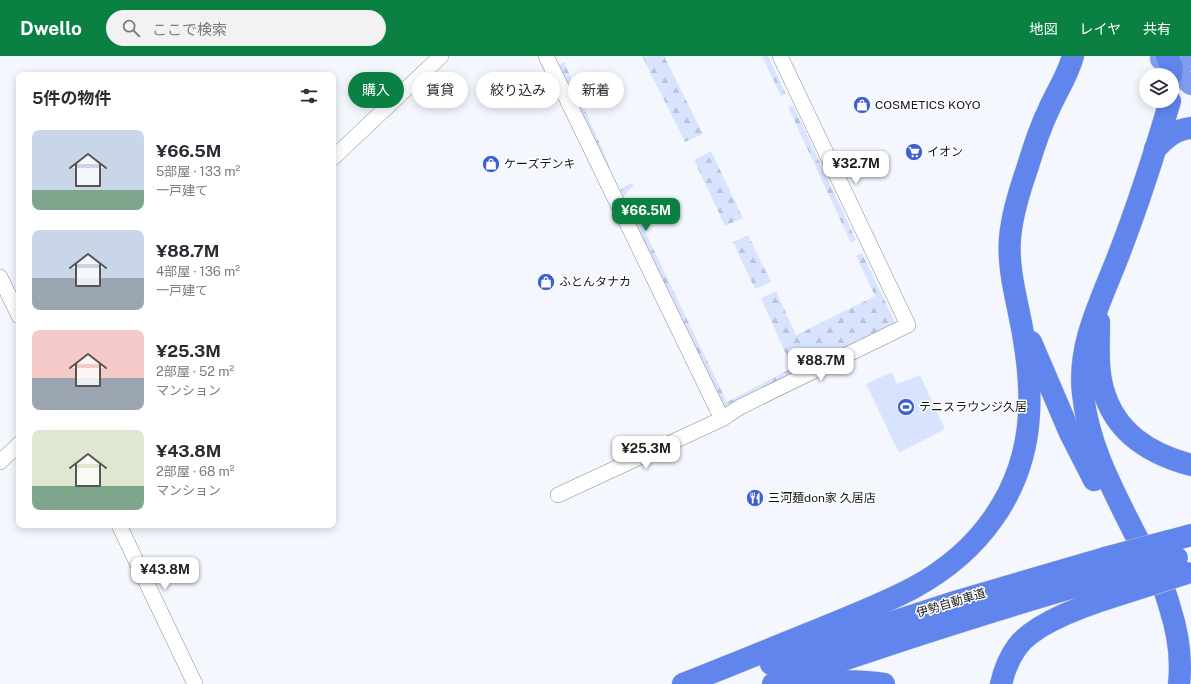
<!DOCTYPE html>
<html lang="ja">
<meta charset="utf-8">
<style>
:root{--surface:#fff;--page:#f2f2f3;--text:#2b2b33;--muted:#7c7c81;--accent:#0b8043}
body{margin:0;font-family:"Public Sans","Noto Sans JP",sans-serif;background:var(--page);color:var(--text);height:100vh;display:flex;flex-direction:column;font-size:15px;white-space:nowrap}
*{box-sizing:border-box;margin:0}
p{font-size:13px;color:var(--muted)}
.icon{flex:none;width:22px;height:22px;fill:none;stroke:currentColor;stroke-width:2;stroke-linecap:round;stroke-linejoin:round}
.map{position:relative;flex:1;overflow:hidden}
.details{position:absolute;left:16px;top:16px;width:320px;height:456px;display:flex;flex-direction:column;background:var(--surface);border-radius:8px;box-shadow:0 2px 10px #0003}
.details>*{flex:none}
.banner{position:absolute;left:348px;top:16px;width:380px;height:36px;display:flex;gap:8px}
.controls{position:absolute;left:1139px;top:12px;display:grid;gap:8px}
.controls a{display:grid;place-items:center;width:40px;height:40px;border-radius:50%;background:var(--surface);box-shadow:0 2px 10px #0003;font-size:20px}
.price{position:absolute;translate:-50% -34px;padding:0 9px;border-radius:8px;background:#fff;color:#222;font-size:13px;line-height:26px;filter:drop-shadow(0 1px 2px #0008)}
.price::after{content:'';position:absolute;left:50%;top:24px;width:12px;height:9px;margin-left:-6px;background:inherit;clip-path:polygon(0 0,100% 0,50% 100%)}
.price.selected{background:var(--accent);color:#fff}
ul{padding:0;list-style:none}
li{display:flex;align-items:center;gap:12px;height:100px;padding:0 16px}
li span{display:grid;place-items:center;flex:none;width:112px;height:80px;border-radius:8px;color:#555}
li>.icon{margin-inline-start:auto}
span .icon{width:48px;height:48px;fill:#fffc;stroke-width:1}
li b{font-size:17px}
h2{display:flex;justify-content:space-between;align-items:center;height:48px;padding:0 16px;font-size:17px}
.chip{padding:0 14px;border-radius:18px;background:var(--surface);box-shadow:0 2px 10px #0003;font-size:14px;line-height:36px}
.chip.selected{background:var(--accent);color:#fff}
header{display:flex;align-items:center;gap:24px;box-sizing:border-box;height:56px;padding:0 20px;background:var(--accent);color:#fff}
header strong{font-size:19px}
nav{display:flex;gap:22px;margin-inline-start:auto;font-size:14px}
.search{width:280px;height:36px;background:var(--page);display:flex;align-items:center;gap:10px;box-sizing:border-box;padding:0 14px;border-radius:22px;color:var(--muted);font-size:15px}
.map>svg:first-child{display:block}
</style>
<header>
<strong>Dwello</strong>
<div class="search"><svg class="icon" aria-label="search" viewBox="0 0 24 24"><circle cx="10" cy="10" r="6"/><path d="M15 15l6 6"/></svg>ここで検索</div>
<nav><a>地図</a><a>レイヤ</a><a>共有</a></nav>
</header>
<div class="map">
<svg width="1191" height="628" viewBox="0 0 1191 628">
<defs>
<pattern id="grass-dots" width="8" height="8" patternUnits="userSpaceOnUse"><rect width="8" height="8" fill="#d8e4fe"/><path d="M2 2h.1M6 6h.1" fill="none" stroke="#b9c3d9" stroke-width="1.8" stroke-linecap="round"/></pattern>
<pattern id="forest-firs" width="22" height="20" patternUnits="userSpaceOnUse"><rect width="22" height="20" fill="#d8e4fe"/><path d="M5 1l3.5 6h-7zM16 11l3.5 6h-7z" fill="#b9c3d9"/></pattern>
</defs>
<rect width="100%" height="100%" fill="#f4f7fe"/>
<path fill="url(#grass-dots)" d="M632,127L634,130C627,134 626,139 621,143L618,138L620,133Z"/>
<g fill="url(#forest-firs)">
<path d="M642,0H664L703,78L685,86Z"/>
<path d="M762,0H768L786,38L781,40Z"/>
<path d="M564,6L610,111L606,114L555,11Z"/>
<path d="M793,49L856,184L851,187L788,51Z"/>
<path d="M711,95L743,162L725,170L694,104Z"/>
<path d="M632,149L727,346L792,312L761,242L776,235L796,279L875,240L856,200L862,197L897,270L722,357L623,154Z"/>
<path d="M748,179L771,226L755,233L733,186Z"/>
</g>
<path fill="#d8e4fe" d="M892,316L897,328L920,319L945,373L899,397L866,328Z"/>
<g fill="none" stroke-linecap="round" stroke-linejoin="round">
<defs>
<g id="tertiary">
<path d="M546,0L722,363"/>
<path d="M333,102L441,0"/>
<path d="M0,221L19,260"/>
<path d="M0,406L19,388"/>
<path d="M558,439L722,363L740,351L908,269L780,0"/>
<path d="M119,469L195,628"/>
</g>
<g id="trunk">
<path d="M1185,0L1191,5"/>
<path d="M1160,3L1191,29"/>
</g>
<g id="motorway">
<path d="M1167,0L1172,12L1171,19"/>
<path d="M1170,45C1155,96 1138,149 1119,198C1102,243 1077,288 1083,338C1088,388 1112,432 1134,476C1144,495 1154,512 1163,531C1166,538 1168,545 1170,552C1178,577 1182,601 1179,628"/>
<path d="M1155,93C1167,81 1174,74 1191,72"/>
<path d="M1099,266C1099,288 1097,312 1103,333C1115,377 1150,398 1191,409"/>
<path d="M1031,286L1070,377L1094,424"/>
<path d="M1169,485L1191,479"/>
<path d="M771,608L874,572L958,545L1105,502"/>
<path d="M683,628C729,610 775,591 820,573C851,560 883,548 913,532C980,496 1025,435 1029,358C1031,325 1026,290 1019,257C1014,233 1008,208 1010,182C1012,158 1019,136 1027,113C1033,93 1040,72 1049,53C1057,35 1068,19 1073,0"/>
<path d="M773,628C885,589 998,552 1113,520"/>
<path d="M818,628C839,624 863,625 884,628"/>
<path d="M1001,628C1004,615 1009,602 1017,591C1035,566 1089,548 1118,539"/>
</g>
</defs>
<use href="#tertiary" stroke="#898e98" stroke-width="16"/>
<use href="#trunk" stroke="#d5d5d6" stroke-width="21"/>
<use href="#motorway" stroke="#d5d5d6" stroke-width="23"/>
<use href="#tertiary" stroke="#fff" stroke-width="15"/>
<use href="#trunk" stroke="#809ef0" stroke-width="20"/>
<use href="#motorway" stroke="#6085ed" stroke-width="22"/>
<defs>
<g id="motorway-bridge">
<path d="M1105,502L1169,485"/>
<path d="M1113,520L1177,502"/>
<path d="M1118,539L1187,517"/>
</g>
</defs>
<use href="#motorway-bridge" stroke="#d5d5d6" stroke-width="23" stroke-linecap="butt"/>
<use href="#motorway-bridge" stroke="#6085ed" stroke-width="22"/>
</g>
<defs>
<symbol id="shop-disc" viewBox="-11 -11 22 22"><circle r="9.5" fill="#3c5fd1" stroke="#fff"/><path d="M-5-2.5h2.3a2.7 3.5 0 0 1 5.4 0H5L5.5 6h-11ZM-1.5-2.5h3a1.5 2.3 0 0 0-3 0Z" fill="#fff"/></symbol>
<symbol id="supermarket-disc" viewBox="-11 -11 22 22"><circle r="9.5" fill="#3c5fd1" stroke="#fff"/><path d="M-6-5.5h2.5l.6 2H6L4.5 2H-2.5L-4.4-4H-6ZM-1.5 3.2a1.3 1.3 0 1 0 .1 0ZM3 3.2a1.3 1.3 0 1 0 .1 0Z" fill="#fff"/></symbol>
<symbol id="stadium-disc" viewBox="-11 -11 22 22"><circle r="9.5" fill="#3c5fd1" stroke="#fff"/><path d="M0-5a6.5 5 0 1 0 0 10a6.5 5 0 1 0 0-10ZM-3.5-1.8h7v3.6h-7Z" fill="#fff"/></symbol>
<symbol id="restaurant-disc" viewBox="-11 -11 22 22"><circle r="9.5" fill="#3c5fd1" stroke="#fff"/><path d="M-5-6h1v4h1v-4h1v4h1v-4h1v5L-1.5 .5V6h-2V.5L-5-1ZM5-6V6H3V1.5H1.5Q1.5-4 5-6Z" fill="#fff"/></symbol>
</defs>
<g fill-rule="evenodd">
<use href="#shop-disc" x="852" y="39" width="20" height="20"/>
<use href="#supermarket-disc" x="904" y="86" width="20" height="20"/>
<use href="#shop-disc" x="481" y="98" width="20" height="20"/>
<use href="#shop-disc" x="536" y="216" width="20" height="20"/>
<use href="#stadium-disc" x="896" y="341" width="20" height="20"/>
<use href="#restaurant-disc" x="745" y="432" width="20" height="20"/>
</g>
<g text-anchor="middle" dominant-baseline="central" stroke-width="3" stroke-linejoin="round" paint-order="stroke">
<g font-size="12" fill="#16171b" stroke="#fff" text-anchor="start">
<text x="875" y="49">COSMETICS KOYO</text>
<text x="927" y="96">イオン</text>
<text x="504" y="108">ケーズデンキ</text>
<text x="559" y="226">ふとんタナカ</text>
<text x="919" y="351">テニスラウンジ久居</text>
<text x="768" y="442">三河麺don家 久居店</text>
</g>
<g font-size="12" fill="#16171b" stroke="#fff">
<text transform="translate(951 547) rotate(-17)">伊勢自動車道</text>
</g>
</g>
</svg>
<div class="controls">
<a><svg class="icon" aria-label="layers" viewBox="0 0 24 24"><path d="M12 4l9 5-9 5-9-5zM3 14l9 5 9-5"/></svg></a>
</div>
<b class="price" style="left:856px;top:129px">¥32.7M</b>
<b class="price selected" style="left:646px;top:176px">¥66.5M</b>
<b class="price" style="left:821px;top:326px">¥88.7M</b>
<b class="price" style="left:646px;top:414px">¥25.3M</b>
<b class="price" style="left:165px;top:535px">¥43.8M</b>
<div class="banner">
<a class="chip selected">購入</a>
<a class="chip">賃貸</a>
<a class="chip">絞り込み</a>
<a class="chip">新着</a>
</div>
<section class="details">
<h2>5件の物件<svg class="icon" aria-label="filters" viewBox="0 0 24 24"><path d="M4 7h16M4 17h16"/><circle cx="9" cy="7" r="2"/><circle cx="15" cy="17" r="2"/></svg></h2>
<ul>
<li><span style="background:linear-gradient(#c9d6e8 75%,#7fa58c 0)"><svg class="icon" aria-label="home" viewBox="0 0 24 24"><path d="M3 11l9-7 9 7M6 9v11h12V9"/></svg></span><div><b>¥66.5M</b><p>5部屋 · 133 m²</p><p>一戸建て</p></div></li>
<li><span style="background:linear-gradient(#c9d6e8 60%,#9aa5b1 0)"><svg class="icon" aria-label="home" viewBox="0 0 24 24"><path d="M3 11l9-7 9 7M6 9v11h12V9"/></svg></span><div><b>¥88.7M</b><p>4部屋 · 136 m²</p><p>一戸建て</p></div></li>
<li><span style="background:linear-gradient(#f6c9c9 60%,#9aa5b1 0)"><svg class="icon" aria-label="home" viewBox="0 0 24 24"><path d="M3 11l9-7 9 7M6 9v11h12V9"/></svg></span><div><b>¥25.3M</b><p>2部屋 · 52 m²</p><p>マンション</p></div></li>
<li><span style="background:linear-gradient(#dfe7d0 70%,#7fa58c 0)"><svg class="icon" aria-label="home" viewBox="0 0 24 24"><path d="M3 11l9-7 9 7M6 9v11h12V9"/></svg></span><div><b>¥43.8M</b><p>2部屋 · 68 m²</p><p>マンション</p></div></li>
</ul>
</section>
</div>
